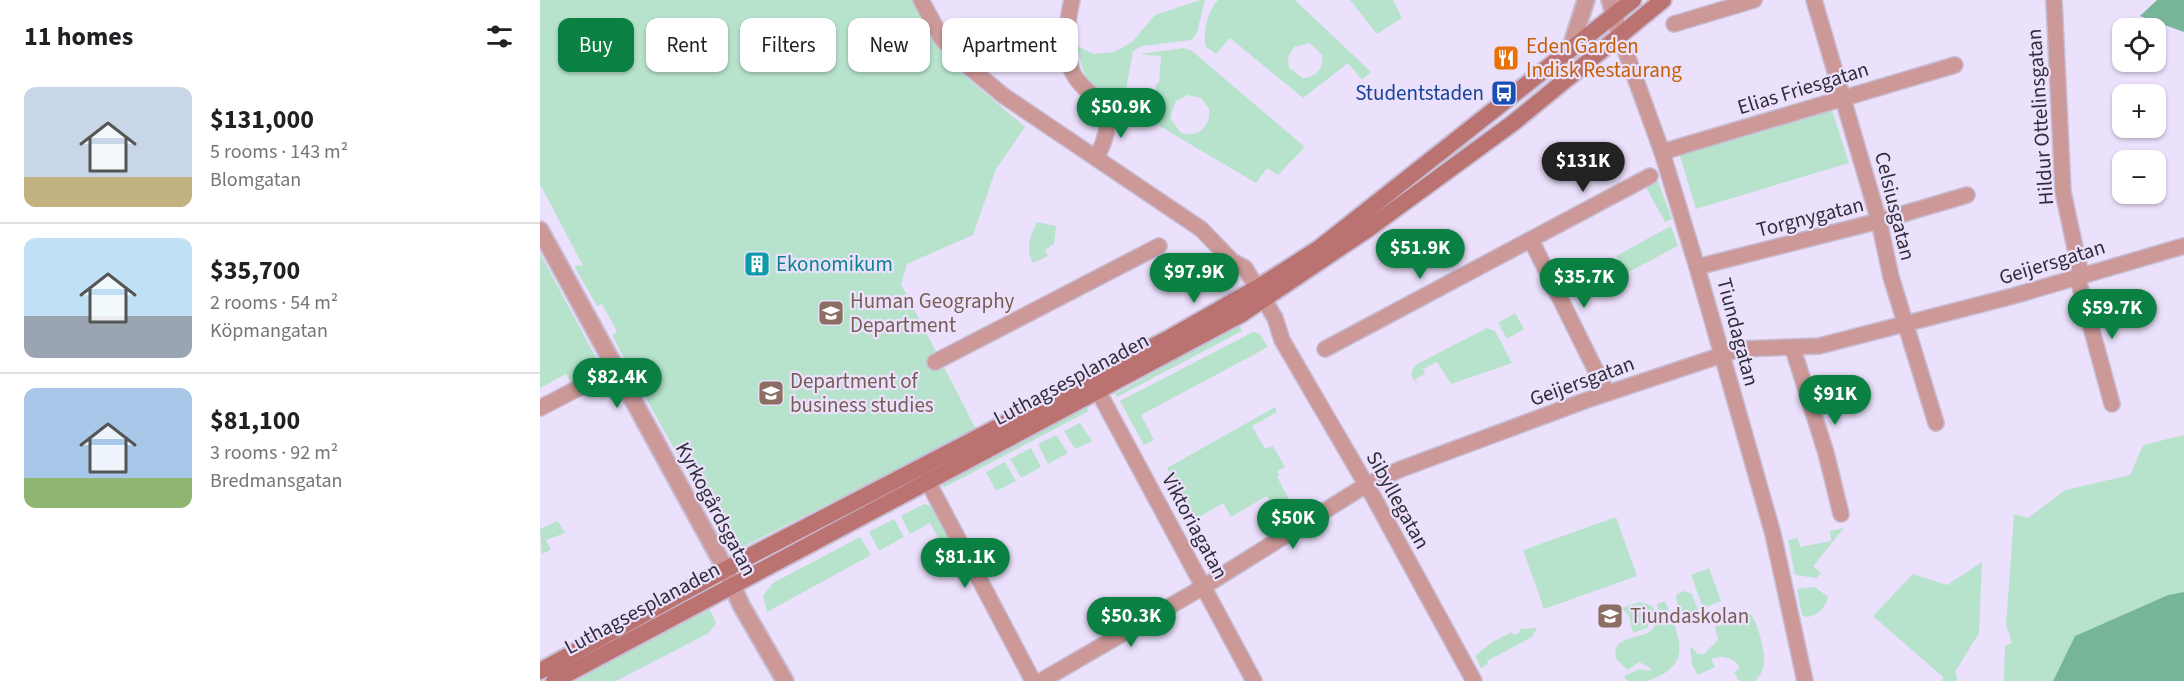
<!DOCTYPE html>
<meta charset="utf-8">
<style>
:root{--surface:#fff;--page:#f2f2f2;--text:#202124;--muted:#757577;--line:#e0e0e0;--accent:#0b8043}
body{margin:0;font-family:"Source Sans 3",sans-serif;background:var(--page);color:var(--text);height:100vh;display:flex;flex-direction:column;font-size:22px;white-space:nowrap}
*{box-sizing:border-box;margin:0}
p{font-size:20px;color:var(--muted)}
.icon{flex:none;width:33px;height:33px;fill:none;stroke:currentColor;stroke-width:2;stroke-linecap:round;stroke-linejoin:round}
.map{position:relative;flex:1;overflow:hidden}
.side{display:flex;flex-direction:column;background:var(--surface);width:540px}
.side>*{flex:none}
.top-card{position:absolute;left:18px;top:18px;width:570px;height:54px;display:flex;gap:12px}
.controls{position:absolute;left:1572px;top:18px;display:grid;gap:12px}
.controls a{display:grid;place-items:center;width:54px;height:54px;border-radius:12px;background:var(--surface);box-shadow:0 2px 4px #0004;font-size:30px}
.price{position:absolute;translate:-50% -51px;padding:0 14px;border-radius:21px;background:var(--accent);color:#fff;font-size:20px;line-height:39px;filter:drop-shadow(0 2px 3px #0008)}
.price::after{content:'';position:absolute;left:50%;top:36px;width:18px;height:14px;margin-left:-9px;background:inherit;clip-path:polygon(0 0,100% 0,50% 100%)}
.price.active{background:#222;color:#fff}
ul{padding:0;list-style:none}
li{display:flex;align-items:center;gap:18px;height:150px;padding:0 24px}
li+li{border-top:2px solid var(--line)}
li span{display:grid;place-items:center;flex:none;width:168px;height:120px;border-radius:12px;color:#555}
li>.icon{margin-inline-start:auto}
span .icon{width:72px;height:72px;fill:#fffc;stroke-width:1}
li b{font-size:26px}
h2{display:flex;justify-content:space-between;align-items:center;height:72px;padding:0 24px;font-size:26px}
.tag{padding:0 21px;border-radius:12px;background:var(--surface);box-shadow:0 2px 4px #0004;font-size:21px;line-height:54px}
.tag.active{background:var(--accent);color:#fff}
main{display:flex;flex:1;min-height:0}
.map>svg:first-child{display:block}
</style>
<main>
<section class="side">
<h2>11 homes<svg class="icon" aria-label="filters" viewBox="0 0 24 24"><path d="M4 7h16M4 17h16"/><circle cx="9" cy="7" r="2"/><circle cx="15" cy="17" r="2"/></svg></h2>
<ul>
<li><span style="background:linear-gradient(#c9d6e8 75%,#c2b280 0)"><svg class="icon" aria-label="home" viewBox="0 0 24 24"><path d="M3 11l9-7 9 7M6 9v11h12V9"/></svg></span><div><b>$131,000</b><p>5 rooms · 143 m²</p><p>Blomgatan</p></div></li>
<li><span style="background:linear-gradient(#bfe0f5 65%,#9aa5b1 0)"><svg class="icon" aria-label="home" viewBox="0 0 24 24"><path d="M3 11l9-7 9 7M6 9v11h12V9"/></svg></span><div><b>$35,700</b><p>2 rooms · 54 m²</p><p>Köpmangatan</p></div></li>
<li><span style="background:linear-gradient(#a9c7e8 75%,#8fb573 0)"><svg class="icon" aria-label="home" viewBox="0 0 24 24"><path d="M3 11l9-7 9 7M6 9v11h12V9"/></svg></span><div><b>$81,100</b><p>3 rooms · 92 m²</p><p>Bredmansgatan</p></div></li>
</ul>
</section>
<div class="map">
<svg width="1644" height="681" viewBox="0 0 1644 681">
<rect width="100%" height="100%" fill="#ece1fc"/>
<g fill="#b7e3cd" fill-rule="evenodd">
<path d="M0,0H373L405,59L485,127L456,169L433,235L367,264L361,284L436,429L199,549L163,494L165,492L159,483L155,485L150,477L94,377L99,375L95,368L87,364L72,335L77,332L62,304L57,306L35,268L36,265L43,266L0,184Z"/>
<path d="M660,0H665L657,32L652,40L602,46L593,51L585,96L573,103C547,81 544,80 537,46L554,54L574,52L592,42L615,15Z"/>
<path d="M678,0H755L831,72L822,80L808,63L763,98L690,38L676,54L666,47C662,35 668,9 678,0ZM770,43L782,55C784,68 777,77 763,78L749,68L748,57L754,47Z"/>
<path d="M810,0H853L862,18L837,34Z"/>
<path d="M644,48L652,51L765,147L738,175L727,168L716,183L611,121V111H615L616,84L619,83L621,56L600,54ZM648,95L661,98L669,109C671,127 658,138 641,133L630,118L636,101Z"/>
<path d="M1291,107L1309,163L1156,209L1139,153Z"/>
<path d="M1116,176L1132,219L1125,222L1103,182Z"/>
<path d="M497,222L516,226L514,244L505,250L508,256L493,263C485,249 490,236 497,222Z"/>
<path d="M1131,226L1138,246L1079,277L1073,266L1079,262L1076,256Z"/>
<path d="M0,253L56,358C52,372 43,376 31,382L26,374L0,388Z"/>
<path d="M975,313L984,329L967,339L958,323Z"/>
<path d="M699,325L702,331L577,397L575,394Z"/>
<path d="M947,328L955,331L972,363L911,384L897,362L883,369L885,374L875,379L878,387L871,375L875,365Z"/>
<path d="M713,332L719,333L728,347L601,415L614,440L604,445L580,401Z"/>
<path d="M547,407L549,411L403,488L404,482Z"/>
<path d="M735,407L737,412L712,426L725,449L733,446L745,467L737,471L739,475L737,477L750,501L735,510L727,496L691,517L683,503L656,519L627,468Z"/>
<path d="M540,423L552,441L535,449L524,431Z"/>
<path d="M516,435L528,453L508,464L498,444Z"/>
<path d="M1644,435V592L1628,595L1535,636L1513,681H1464L1465,646L1472,643L1466,625L1474,514L1488,518L1525,490L1590,475L1603,445Z"/>
<path d="M491,448L501,467L481,478L470,459Z"/>
<path d="M465,462L476,481L456,491L446,472Z"/>
<path d="M384,504L392,506L411,542L403,547L390,523L370,534L361,516Z"/>
<path d="M1076,517L1097,576L1004,609L983,550Z"/>
<path d="M354,519L364,537L339,551L329,532Z"/>
<path d="M18,521L25,533L6,540L11,550L2,554L0,529Z"/>
<path d="M1304,528L1273,566L1281,573L1276,578L1255,575L1248,540L1258,538L1260,547L1291,541L1290,531Z"/>
<path d="M320,537L331,555L227,612L223,596L233,583Z"/>
<path d="M1442,562L1439,633L1415,672L1418,681H1402L1403,677L1333,616L1373,574L1407,585Z"/>
<path d="M1169,568L1181,601L1163,608L1151,575Z"/>
<path d="M1275,587L1288,597C1286,608 1274,620 1262,616L1257,589Z"/>
<path d="M1144,591L1152,594L1159,612L1157,618L1148,619L1138,612L1136,595Z"/>
<path d="M1125,601C1132,621 1150,651 1131,668C1124,675 1116,677 1108,681H1087L1084,676L1099,669L1109,671L1111,668L1099,662L1088,670L1076,659C1071,636 1095,640 1109,632C1114,628 1117,622 1120,616L1117,604Z"/>
<path d="M1099,602L1111,605L1116,612L1107,628L1093,633L1089,616L1082,608Z"/>
<path d="M169,608L176,623L169,633L76,681H35Z"/>
<path d="M1208,612C1217,616 1226,654 1224,665C1223,671 1219,677 1215,681H1199L1194,672L1200,668C1193,657 1183,655 1171,659L1175,667L1158,675L1152,665L1150,646L1158,654H1164L1178,640L1175,626L1184,625Z"/>
<path d="M997,628L992,637L947,661L948,664L941,668L935,656L952,642L972,632L974,635L980,632L979,629Z"/>
</g>
<g fill="#77b599">
<path d="M1617,0H1644V32L1600,16Z"/>
<path d="M1644,592V681H1513L1535,636L1628,595Z"/>
</g>
<g fill="none" stroke-linecap="round" stroke-linejoin="round">
<defs>
<g id="minor">
<path d="M381,0L402,39L430,68L464,96L661,229L692,261L705,268L735,318L742,340L834,498L934,681"/>
<path d="M532,0C527,19 524,57 534,75C541,88 553,94 563,105C574,118 563,146 556,158"/>
<path d="M1274,0L1339,221L1351,277L1396,423"/>
<path d="M1514,0L1523,192L1541,275L1539,283L1572,404"/>
<path d="M1134,24L1214,0"/>
<path d="M1080,36L1122,152L1157,267L1233,534L1265,681"/>
<path d="M1122,152L1415,65"/>
<path d="M991,240L1067,393"/>
<path d="M1157,267L1339,221L1427,195"/>
<path d="M785,349L1110,176"/>
<path d="M1253,349L1286,453L1301,514"/>
<path d="M395,362L619,246"/>
<path d="M558,391L714,681"/>
<path d="M0,408L75,369"/>
<path d="M387,480L493,681"/>
<path d="M501,681L663,587L826,485L861,469L1047,400L1200,349L1279,346L1473,296L1644,246"/>
</g>
<g id="tertiary">
<path d="M1070,0L1080,36"/>
<path d="M1030,50L1046,0"/>
<path d="M0,230L186,570L201,605L245,681"/>
</g>
<g id="secondary">
<path d="M0,671L210,556L631,337L717,288L778,249L1093,0"/>
<path d="M14,681L700,315L828,229L973,123L1123,0"/>
</g>
</defs>
<use href="#minor" stroke="#c7bdd5" stroke-width="18"/>
<use href="#tertiary" stroke="#c7bdd5" stroke-width="20"/>
<use href="#secondary" stroke="#c7bdd5" stroke-width="20"/>
<use href="#minor" stroke="#cc9998" stroke-width="15"/>
<use href="#tertiary" stroke="#cc9998" stroke-width="16"/>
<use href="#secondary" stroke="#bb7372" stroke-width="16"/>
</g>
<defs>
<symbol id="restaurant-square" viewBox="-11 -11 22 22"><rect x="-9" y="-9" width="18" height="18" rx="4" fill="#e8710a" stroke="#ece1fc"/><path d="M-5-6h1v4h1v-4h1v4h1v-4h1v5L-1.5 .5V6h-2V.5L-5-1ZM5-6V6H3V1.5H1.5Q1.5-4 5-6Z" fill="#fff"/></symbol>
<symbol id="bus-square" viewBox="-11 -11 22 22"><rect x="-9" y="-9" width="18" height="18" rx="4" fill="#1a4fb4" stroke="#ece1fc"/><path d="M-5-6H5V4H4V6H2V4H-2V6H-4V4H-5ZM-3.5-4V0h7V-4ZM-3.5 1.2v1.5H-2V1.2ZM2 1.2v1.5H3.5V1.2Z" fill="#fff"/></symbol>
<symbol id="building-square" viewBox="-11 -11 22 22"><rect x="-9" y="-9" width="18" height="18" rx="4" fill="#0f9aa8" stroke="#ece1fc"/><path d="M-4-6H4V6H1V3H-1V6H-4ZM-2.5-4.3h1.7v1.8h-1.7ZM.8-4.3h1.7v1.8H.8ZM-2.5-1h1.7V.8h-1.7ZM.8-1h1.7V.8H.8Z" fill="#fff"/></symbol>
<symbol id="university-square" viewBox="-11 -11 22 22"><rect x="-9" y="-9" width="18" height="18" rx="4" fill="#8d6e63" stroke="#ece1fc"/><path d="M0-5L7-2L0 1L-7-2ZM-4 1L0 2.5L4 1V4Q0 6-4 4Z" fill="#fff"/></symbol>
<symbol id="school-square" viewBox="-11 -11 22 22"><rect x="-9" y="-9" width="18" height="18" rx="4" fill="#8d6e63" stroke="#ece1fc"/><path d="M0-5L7-2L0 1L-7-2ZM-4 1L0 2.5L4 1V4Q0 6-4 4Z" fill="#fff"/></symbol>
</defs>
<g fill-rule="evenodd">
<use href="#restaurant-square" x="951" y="43" width="30" height="30"/>
<use href="#bus-square" x="949" y="78" width="30" height="30"/>
<use href="#building-square" x="202" y="249" width="30" height="30"/>
<use href="#university-square" x="276" y="298" width="30" height="30"/>
<use href="#university-square" x="216" y="378" width="30" height="30"/>
<use href="#school-square" x="1055" y="601" width="30" height="30"/>
</g>
<g text-anchor="middle" dominant-baseline="central" stroke-width="4.5" stroke-linejoin="round" paint-order="stroke">
<g font-size="21" fill="#c56008" stroke="#ece1fc" text-anchor="start">
<text x="986" y="46">Eden Garden<tspan x="986" dy="24">Indisk Restaurang</tspan></text>
</g>
<g font-size="21" fill="#322d3a" stroke="#ece1fc">
<text transform="translate(1263 88) rotate(-17)">Elias Friesgatan</text>
<text transform="translate(1500 117) rotate(-94)">Hildur Ottelinsgatan</text>
<text transform="translate(1355 206) rotate(76)">Celsiusgatan</text>
<text transform="translate(1270 217) rotate(-14)">Torgnygatan</text>
<text transform="translate(1512 262) rotate(-17)">Geijersgatan</text>
<text transform="translate(1198 332) rotate(75)">Tiundagatan</text>
<text transform="translate(531 379) rotate(-28)">Luthagsesplanaden</text>
<text transform="translate(1042 381) rotate(-20)">Geijersgatan</text>
<text transform="translate(858 500) rotate(61)">Sibyllegatan</text>
<text transform="translate(176 509) rotate(62)">Kyrkogårdsgatan</text>
<text transform="translate(655 526) rotate(62)">Viktoriagatan</text>
<text transform="translate(102 608) rotate(-28)">Luthagsesplanaden</text>
</g>
<g font-size="21" fill="#164399" stroke="#ece1fc" text-anchor="end">
<text x="944" y="93">Studentstaden</text>
</g>
<g font-size="21" fill="#0d838f" stroke="#ece1fc" text-anchor="start">
<text x="236" y="264">Ekonomikum</text>
</g>
<g font-size="21" fill="#785e54" stroke="#ece1fc" text-anchor="start">
<text x="310" y="301">Human Geography<tspan x="310" dy="24">Department</tspan></text>
<text x="250" y="381">Department of<tspan x="250" dy="24">business studies</tspan></text>
<text x="1090" y="616">Tiundaskolan</text>
</g>
</g>
</svg>
<div class="controls">
<a><svg class="icon" aria-label="locate" viewBox="0 0 24 24"><circle cx="12" cy="12" r="6"/><path d="M12 2v4M12 18v4M2 12h4M18 12h4"/></svg></a>
<a>+</a>
<a>−</a>
</div>
<b class="price" style="left:581px;top:139px">$50.9K</b>
<b class="price active" style="left:1043px;top:193px">$131K</b>
<b class="price" style="left:880px;top:280px">$51.9K</b>
<b class="price" style="left:654px;top:304px">$97.9K</b>
<b class="price" style="left:1044px;top:309px">$35.7K</b>
<b class="price" style="left:1572px;top:340px">$59.7K</b>
<b class="price" style="left:77px;top:409px">$82.4K</b>
<b class="price" style="left:1295px;top:426px">$91K</b>
<b class="price" style="left:753px;top:550px">$50K</b>
<b class="price" style="left:425px;top:589px">$81.1K</b>
<b class="price" style="left:591px;top:648px">$50.3K</b>
<div class="top-card">
<a class="tag active">Buy</a>
<a class="tag">Rent</a>
<a class="tag">Filters</a>
<a class="tag">New</a>
<a class="tag">Apartment</a>
</div>
</div>
</main>
